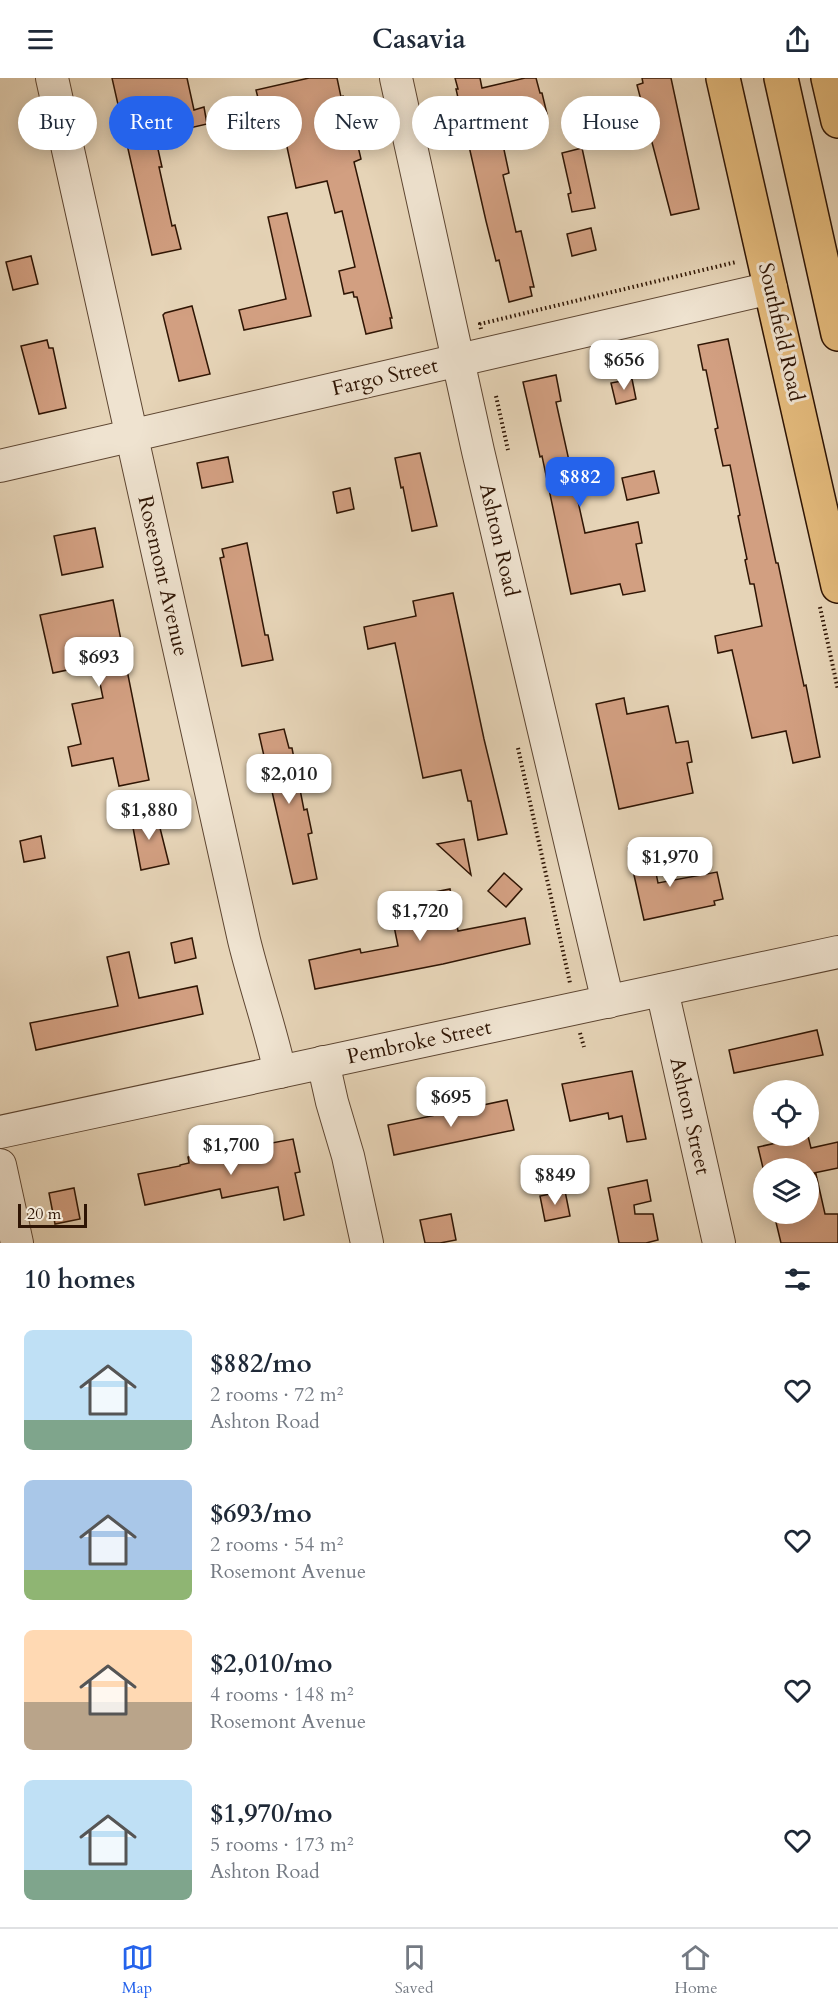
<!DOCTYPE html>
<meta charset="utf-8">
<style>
:root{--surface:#fff;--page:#f6f6f7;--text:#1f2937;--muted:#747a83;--line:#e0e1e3;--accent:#2563eb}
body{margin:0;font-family:Cardo,serif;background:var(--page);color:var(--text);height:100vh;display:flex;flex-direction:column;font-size:22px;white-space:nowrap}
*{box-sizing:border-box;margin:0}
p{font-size:20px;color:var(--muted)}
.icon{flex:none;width:33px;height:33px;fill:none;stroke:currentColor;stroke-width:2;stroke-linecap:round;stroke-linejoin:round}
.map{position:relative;height:1165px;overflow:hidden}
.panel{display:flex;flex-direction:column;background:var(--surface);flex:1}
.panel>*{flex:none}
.top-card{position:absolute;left:18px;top:18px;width:802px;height:54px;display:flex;gap:12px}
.buttons{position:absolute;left:753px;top:1002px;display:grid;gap:12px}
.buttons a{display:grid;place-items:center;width:66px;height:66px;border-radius:50%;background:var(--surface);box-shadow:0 3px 15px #0003;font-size:30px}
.scale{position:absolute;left:18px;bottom:15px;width:69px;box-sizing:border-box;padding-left:6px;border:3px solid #2f1504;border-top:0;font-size:16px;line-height:21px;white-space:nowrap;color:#2f1504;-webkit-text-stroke:4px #efe3d0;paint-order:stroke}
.price{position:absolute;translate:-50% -51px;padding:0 14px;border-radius:12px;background:#fff;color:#222;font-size:20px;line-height:39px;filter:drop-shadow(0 2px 3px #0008)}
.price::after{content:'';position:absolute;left:50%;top:36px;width:18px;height:14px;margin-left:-9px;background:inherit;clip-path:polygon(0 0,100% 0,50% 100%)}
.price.on{background:var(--accent);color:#fff}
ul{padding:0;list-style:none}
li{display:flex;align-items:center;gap:18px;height:150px;padding:0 24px}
li span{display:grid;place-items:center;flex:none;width:168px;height:120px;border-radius:9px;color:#555}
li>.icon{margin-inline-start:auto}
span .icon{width:72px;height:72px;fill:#fffc;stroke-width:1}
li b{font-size:26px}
h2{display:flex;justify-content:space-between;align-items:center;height:72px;padding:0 24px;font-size:26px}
.chip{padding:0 21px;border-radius:27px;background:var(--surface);box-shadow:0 3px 15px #0003;font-size:21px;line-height:54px}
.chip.on{background:var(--accent);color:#fff}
header{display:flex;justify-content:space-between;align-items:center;height:78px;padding:0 24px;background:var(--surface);font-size:27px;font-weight:700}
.tabs{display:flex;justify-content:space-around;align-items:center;height:84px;border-top:2px solid var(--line);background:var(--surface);font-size:16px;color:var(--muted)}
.tabs a{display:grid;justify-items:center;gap:3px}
.tabs .on{color:var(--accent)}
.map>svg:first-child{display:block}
</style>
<header><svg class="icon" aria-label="menu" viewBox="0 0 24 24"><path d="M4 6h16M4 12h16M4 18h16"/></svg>Casavia<svg class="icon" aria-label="share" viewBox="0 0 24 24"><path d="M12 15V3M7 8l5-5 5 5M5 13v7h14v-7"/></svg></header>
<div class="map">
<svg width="838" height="1165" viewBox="0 0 838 1165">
<rect width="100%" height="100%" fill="#e6d4b7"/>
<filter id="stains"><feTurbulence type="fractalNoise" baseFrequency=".00333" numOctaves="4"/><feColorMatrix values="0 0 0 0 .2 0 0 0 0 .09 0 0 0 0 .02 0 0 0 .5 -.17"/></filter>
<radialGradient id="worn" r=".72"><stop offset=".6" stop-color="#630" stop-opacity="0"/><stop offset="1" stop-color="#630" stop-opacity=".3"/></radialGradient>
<g fill="#d29f81" stroke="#2f1504" stroke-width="1.5">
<path d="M112,0H187L194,32L204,29L207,46L155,58L162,89H159L172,148L175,147L181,171L152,177Z"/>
<path d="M309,0H337L341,19L343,18L352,65L357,64L361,81L354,84L392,240H390L392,250L366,256L357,219H354L353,214L344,216L339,193L355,189L342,133L335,135L327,103L296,110L278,28L261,32L256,12Z"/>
<path d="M455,0H480L482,10L525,0H536L540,15H542L547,36L504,46L505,52L500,53L509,95L503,97L516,154L521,153L534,209H530L532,218L509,224L499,182L496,183L486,143L456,11H458Z"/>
<path d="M642,0H671L699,131L671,137L637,7L643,5Z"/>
<path d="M582,70L595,130L572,134L568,116L571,115L562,75Z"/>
<path d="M287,135L311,238L244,252L239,232L286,221L268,139Z"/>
<path d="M591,150L596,172L572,178L567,156Z"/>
<path d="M31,178L38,206L13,212L6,184Z"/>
<path d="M192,228L210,296L179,303L163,237L165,235Z"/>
<path d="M728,261L776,485H778L804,608L806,607L820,679L793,685L786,653L752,660L732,572L718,575L715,558L762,548L754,506H750L745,482L747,481L738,438L740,437L730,387L723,388L715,351L718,350L706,292H703L698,267Z"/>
<path d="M47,262L49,270H53L66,330L39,336L21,268Z"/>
<path d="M556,297L561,323L556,324L585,455L638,444L642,465L636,466L645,513L623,517L620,506L571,516L542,378L540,379L523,304Z"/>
<path d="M632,301L636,321L616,326L611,305Z"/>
<path d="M420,375L437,448L412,453L403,409L401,410L395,380Z"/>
<path d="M228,379L233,404L202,410L197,385Z"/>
<path d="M654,393L659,415L627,422L622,400Z"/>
<path d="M350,410L354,431L337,435L333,414Z"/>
<path d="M95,450L103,489L62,497L54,458Z"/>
<path d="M247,465L265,557H268L273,582L242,588L220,480L224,479L222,471Z"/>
<path d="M453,515L484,661L507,756L478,762L471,723H468L461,692L423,700L395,565L368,571L364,549L416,538L413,523Z"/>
<path d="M113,522L149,702L119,708L113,680L72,688L68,669L81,666L72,626L103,620L96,586L53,595L40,537Z"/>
<path d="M624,620L627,636L668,628L676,665L688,663L692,684L687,685L693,715L619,731L596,626Z"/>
<path d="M284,651L289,670H292L304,732L307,731L312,755L308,756L317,801L293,806L259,656Z"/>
<path d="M156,734L169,786L141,792L131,739Z"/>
<path d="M41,758L45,780L24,784L20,763Z"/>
<path d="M464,761L471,797L437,766Z"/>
<path d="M650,766L658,805L717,794L723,821L714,823L715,827L644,842L628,770Z"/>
<path d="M504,795L522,811L506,829L488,813Z"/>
<path d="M450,811L458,853L525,840L530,866L443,886L315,911L309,882L360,871L361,875L398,868L389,823Z"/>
<path d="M192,860L196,880L175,885L171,865Z"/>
<path d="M129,874L139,920L197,908L203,936L36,972L30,945L118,928L107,879Z"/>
<path d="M817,952L823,977L734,995L729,972Z"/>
<path d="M632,993L646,1061L627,1064L622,1038L609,1041L608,1035L570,1043L562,1006Z"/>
<path d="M507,1022L514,1052L394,1077L388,1047Z"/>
<path d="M808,1058L811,1070L838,1064V1090L809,1096H816L825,1136H838V1165H781L774,1136H808V1090H763L758,1069Z"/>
<path d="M293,1061L300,1094L295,1095L304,1137L284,1142L278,1109L222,1120L220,1111L145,1127L138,1096L180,1088V1087L189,1085L188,1079L244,1067L245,1070Z"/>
<path d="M647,1102L651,1123L634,1127L635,1136H653L658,1162L646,1165H619L608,1110Z"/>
<path d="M74,1110L80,1141L55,1146L49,1115Z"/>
<path d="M565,1113L570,1138L545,1143L540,1118Z"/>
<path d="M451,1136L456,1162L440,1165H425L420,1142Z"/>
</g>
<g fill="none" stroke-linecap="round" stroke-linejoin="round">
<defs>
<g id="minor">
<path d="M52,0L244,862C255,907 270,949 280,994"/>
<path d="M396,0L478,373L608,924"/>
<path d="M0,388L771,210"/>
<path d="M662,912L719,1165"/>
<path d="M323,984L332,1024L348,1078L367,1165"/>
<path d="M0,1054L838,874"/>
<path d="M0,1087L17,1165"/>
</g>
<path id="major" d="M723,0L838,508"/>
<g id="highway">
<path d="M781,0L838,256"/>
<path d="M828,0L838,43"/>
</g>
</defs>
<use href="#minor" stroke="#5d4531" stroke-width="34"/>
<use href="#major" stroke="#2f1504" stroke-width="36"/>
<use href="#highway" stroke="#2f1504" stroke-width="36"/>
<g stroke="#2f1504" stroke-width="4" stroke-dasharray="1.5 3" stroke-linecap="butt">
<path d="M481,251L480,246L736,184"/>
<path d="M496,318L508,372"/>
<path d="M820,529L838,612"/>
<path d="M518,670L570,905"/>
<path d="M580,955L584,969"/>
</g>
<use href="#minor" stroke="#efe3d0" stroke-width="32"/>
<use href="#major" stroke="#e3ba7c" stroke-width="33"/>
<use href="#highway" stroke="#e3ba7c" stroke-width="33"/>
</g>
<g text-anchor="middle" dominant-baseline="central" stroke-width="6" stroke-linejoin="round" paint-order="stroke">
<g font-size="21" fill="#2f1504" stroke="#efe3d0">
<text transform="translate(781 254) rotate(77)">Southfield Road</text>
<text transform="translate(385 299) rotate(-13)">Fargo Street</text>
<text transform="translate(499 462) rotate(77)">Ashton Road</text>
<text transform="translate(163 498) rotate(77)">Rosemont Avenue</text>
<text transform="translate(419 964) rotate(-12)">Pembroke Street</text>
<text transform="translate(690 1038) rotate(77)">Ashton Street</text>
</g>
</g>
<rect width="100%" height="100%" filter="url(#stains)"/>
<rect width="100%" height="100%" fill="url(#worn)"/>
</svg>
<div class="buttons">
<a><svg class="icon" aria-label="locate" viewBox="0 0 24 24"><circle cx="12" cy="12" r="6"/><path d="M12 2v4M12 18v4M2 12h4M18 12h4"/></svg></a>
<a><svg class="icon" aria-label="layers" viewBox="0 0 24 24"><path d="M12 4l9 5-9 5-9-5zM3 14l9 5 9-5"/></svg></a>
</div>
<div class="scale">20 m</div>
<b class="price" style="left:624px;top:313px">$656</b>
<b class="price on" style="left:580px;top:430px">$882</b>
<b class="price" style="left:99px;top:610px">$693</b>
<b class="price" style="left:289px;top:727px">$2,010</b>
<b class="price" style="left:149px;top:763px">$1,880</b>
<b class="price" style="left:670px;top:810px">$1,970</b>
<b class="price" style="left:420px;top:864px">$1,720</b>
<b class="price" style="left:451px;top:1050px">$695</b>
<b class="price" style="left:231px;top:1098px">$1,700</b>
<b class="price" style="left:555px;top:1128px">$849</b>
<div class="top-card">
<a class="chip">Buy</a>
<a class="chip on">Rent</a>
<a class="chip">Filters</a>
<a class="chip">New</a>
<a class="chip">Apartment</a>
<a class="chip">House</a>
</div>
</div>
<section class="panel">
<h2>10 homes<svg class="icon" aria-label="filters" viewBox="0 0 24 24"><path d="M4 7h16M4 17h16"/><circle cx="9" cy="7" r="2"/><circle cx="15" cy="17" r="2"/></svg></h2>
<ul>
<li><span style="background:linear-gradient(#bfe0f5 75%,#7fa58c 0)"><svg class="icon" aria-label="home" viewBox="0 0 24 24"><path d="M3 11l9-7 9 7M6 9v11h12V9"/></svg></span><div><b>$882/mo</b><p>2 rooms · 72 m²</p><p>Ashton Road</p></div><svg class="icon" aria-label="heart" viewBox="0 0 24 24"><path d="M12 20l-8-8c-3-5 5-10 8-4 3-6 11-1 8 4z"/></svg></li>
<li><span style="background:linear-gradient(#a9c7e8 75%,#8fb573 0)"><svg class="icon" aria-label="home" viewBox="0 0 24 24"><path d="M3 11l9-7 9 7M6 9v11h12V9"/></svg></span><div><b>$693/mo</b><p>2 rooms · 54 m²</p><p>Rosemont Avenue</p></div><svg class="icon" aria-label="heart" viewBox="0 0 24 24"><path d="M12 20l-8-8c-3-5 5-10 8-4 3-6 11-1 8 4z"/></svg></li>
<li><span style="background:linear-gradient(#ffd9b3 60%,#b9a48a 0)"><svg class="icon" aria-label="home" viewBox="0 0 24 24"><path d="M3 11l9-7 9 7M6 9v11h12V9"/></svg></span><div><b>$2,010/mo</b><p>4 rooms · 148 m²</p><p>Rosemont Avenue</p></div><svg class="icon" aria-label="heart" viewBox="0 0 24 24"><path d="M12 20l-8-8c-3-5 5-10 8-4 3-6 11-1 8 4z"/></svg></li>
<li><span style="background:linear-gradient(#bfe0f5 75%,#7fa58c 0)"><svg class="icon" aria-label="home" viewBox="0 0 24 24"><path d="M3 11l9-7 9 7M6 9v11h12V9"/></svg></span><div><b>$1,970/mo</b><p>5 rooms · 173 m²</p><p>Ashton Road</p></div><svg class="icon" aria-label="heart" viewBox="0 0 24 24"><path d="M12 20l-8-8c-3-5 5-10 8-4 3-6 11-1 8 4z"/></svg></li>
</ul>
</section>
<nav class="tabs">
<a class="on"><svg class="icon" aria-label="map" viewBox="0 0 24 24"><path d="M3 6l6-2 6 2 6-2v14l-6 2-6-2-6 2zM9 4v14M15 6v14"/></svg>Map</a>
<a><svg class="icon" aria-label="saved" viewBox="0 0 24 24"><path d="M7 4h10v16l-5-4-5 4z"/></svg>Saved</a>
<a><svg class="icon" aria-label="home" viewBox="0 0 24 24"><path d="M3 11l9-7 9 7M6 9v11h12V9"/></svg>Home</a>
</nav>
